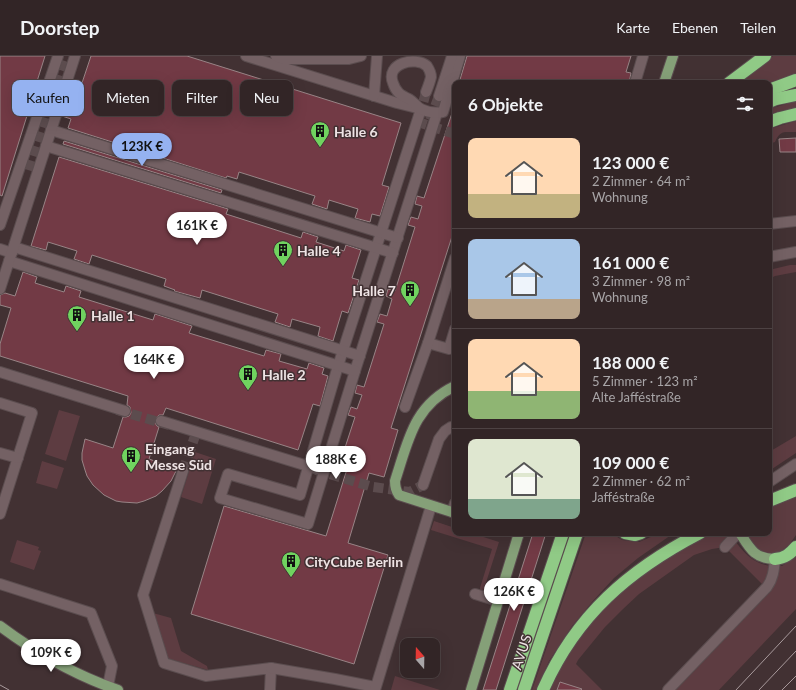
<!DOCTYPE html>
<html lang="de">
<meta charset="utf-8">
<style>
:root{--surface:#322526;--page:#3a2d2e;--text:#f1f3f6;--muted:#a8a5a7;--line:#4d4243;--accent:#95b2f1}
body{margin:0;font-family:Lato,sans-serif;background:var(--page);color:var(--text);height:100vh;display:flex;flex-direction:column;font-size:15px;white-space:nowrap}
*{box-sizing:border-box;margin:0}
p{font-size:13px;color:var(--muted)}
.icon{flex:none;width:22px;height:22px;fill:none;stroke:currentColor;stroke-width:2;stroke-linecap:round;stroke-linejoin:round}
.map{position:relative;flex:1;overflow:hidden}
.drawer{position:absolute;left:452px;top:24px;width:320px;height:456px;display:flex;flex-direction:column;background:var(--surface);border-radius:8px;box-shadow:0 4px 16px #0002,0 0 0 1px var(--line)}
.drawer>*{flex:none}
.hud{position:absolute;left:12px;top:24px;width:380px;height:36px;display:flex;gap:8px}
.needle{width:26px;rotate:340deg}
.controls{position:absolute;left:400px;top:582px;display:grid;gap:8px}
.controls a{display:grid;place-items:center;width:40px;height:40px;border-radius:8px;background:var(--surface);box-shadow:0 4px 16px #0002,0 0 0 1px var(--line);font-size:20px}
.price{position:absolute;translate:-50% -34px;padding:0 9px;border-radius:14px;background:#fff;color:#222;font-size:13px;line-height:26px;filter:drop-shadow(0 1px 2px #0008)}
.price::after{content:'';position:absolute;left:50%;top:24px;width:12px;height:9px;margin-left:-6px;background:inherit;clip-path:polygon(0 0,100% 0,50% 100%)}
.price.current{background:var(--accent);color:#111}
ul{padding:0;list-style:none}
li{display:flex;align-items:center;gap:12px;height:100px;padding:0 16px}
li+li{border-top:1px solid var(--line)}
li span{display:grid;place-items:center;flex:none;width:112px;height:80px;border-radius:8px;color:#555}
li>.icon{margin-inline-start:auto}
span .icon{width:48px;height:48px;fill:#fffc;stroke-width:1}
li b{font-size:17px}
h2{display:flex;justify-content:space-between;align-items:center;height:48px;padding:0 16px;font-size:17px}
.pill{padding:0 14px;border-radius:8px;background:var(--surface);box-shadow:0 4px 16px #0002,0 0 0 1px var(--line);font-size:14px;line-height:36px}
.pill.current{background:var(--accent);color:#111}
header{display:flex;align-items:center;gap:24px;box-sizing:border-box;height:56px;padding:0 20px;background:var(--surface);border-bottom:1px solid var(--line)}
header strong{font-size:19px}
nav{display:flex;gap:22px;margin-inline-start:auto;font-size:14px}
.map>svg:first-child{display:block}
</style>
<header>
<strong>Doorstep</strong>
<nav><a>Karte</a><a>Ebenen</a><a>Teilen</a></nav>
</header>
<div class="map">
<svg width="796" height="634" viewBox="0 0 796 634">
<rect width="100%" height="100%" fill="#423133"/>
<g fill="#5d3c41">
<path d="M773,0H796V19L769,30V27H739Z"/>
<path d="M796,45V52L784,54L769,59V53Z"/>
<path d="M796,65V76C784,76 780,74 775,86L769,88V73Z"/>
<path d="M790,209H796V216L775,220L769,223V214Z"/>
<path d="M59,354L80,360L66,405L45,398Z"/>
<path d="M796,380V397L769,415V396Z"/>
<path d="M195,396L216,403L202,448L181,441Z"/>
<path d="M42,405L64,412L57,433L36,427Z"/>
<path d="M796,438V479L789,489L781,495L774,497H764L755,492L745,477H769V450Z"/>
<path d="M434,465L455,472V477H471L499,486L483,536L481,535L480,532L492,493L431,474Z"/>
<path d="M586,477H611L622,484L639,486L653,480L658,477H674L638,502L614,522L592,546L572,570L549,605L536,634H532Z"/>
<path d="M712,477H730C738,490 748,503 762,508C768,510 775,510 782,510L791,504L796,498V553L719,634H676L770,536L725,491L712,493L694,499L639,538L622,554L605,571L578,604L576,608L602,634H550L560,613L574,586L609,544L662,504Z"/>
<path d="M17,484L39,491L38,494L41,495L34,514L10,506Z"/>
<path d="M153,557L171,562L181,595L207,610L208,614L166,602Z"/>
<path d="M395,620L440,634H391Z"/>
</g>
<g fill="#723a45" stroke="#988486">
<path d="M0,0H45L33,38L38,40L34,51L30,50L2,140L0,139Z"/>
<path d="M91,0H187L401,67L382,129L389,131L380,160L372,158L370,166L355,162L358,153L329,144L327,153L312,148L315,140L239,116L237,123L227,120L226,122L68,72L71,63L62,60L73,31L80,33Z"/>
<path d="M467,0H631L626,16L631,17L629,27H459Z"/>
<path d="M454,51H455V171L391,372L398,374L384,421L369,417L348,487L388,499L354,608L191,558L224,450L326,480L348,410L340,407L355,361L348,359L351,351L357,353L362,339L355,337L357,329L364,331L384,268L377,266L380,258L387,260L392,243L386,240L388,233L395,235L415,171L408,169L411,161L418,163L422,150L415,148L417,140L424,142Z"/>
<path d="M796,82V96H780L779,83Z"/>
<path d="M64,85L222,134L221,137L63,88Z"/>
<path d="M59,101L228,153L226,158L301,182L303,176L318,181L316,186L344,195L346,189L361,194L352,222L359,224L348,257L342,255L333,285L318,280L320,271L292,263L290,271L275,266L278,258L202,234L200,242L174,235L175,234L164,230L166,223L92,199L89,208L74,203L77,195L48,186L46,194L31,190Z"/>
<path d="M23,216L37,221L35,227L64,236L66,230L81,235L79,241L153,264L155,258L192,270L189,277L264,300L266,294L281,298L279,305L307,313L309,307L324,312L322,318L328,320L320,350L313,348L298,394L166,352L163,359H159L155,363V367L157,370L159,371L149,403L177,413L171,425L162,435L156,440L144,445L137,447L122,446L116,445L104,439L93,429L87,420L85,414L82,404V397L85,383L113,392L123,361H126L129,360L131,357L130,351L127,349L128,340L0,300V288L11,252L0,249V239L5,237L15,240Z"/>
<path d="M533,477H546L496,634H483Z"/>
<path d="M560,626L582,633L581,634H557Z"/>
</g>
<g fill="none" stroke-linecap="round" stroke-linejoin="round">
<g stroke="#5c4c4e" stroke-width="10" stroke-dasharray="10 5" stroke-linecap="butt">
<path d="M426,36L418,66L455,78"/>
<path d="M430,64L439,40"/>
<path d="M28,114L64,0"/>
<path d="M117,354L169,369"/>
<path d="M316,414L373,431L410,436L423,429"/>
<path d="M183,415L196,377"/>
</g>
<defs>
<g id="minor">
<path d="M246,0L397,47L421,53L338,310L300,439L228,418L220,442L308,468L355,315L437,57"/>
<path d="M276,0L283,3H349L361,0"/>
<path d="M635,27L643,0"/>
<path d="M426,36C428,31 430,26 431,21C431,17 429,13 427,10C416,0 385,7 393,27C396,36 400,39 409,43C414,46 417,51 421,53C427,56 436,57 443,56L460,0"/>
<path d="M374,40L377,0"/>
<path d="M439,40L452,0"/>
<path d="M51,74L398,182"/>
<path d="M46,90L393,197"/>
<path d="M769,168L796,165"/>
<path d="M0,169L58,0"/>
<path d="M14,191L360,300"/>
<path d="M0,193L12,197"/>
<path d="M769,201L796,196"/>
<path d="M9,205L355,315"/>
<path d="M0,233L75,0"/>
<path d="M428,287L449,293L455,273"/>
<path d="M0,316L125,355"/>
<path d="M0,347L32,357L0,458"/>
<path d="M405,351L428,287L455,202"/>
<path d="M161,365L324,415"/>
<path d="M0,397L18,402"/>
<path d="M183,415L143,539L164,607L206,620L271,612L270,634"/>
<path d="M769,426L796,408"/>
<path d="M423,429L439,383L445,375L451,371L455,370"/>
<path d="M452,456L455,447"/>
<path d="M725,491L738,477"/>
<path d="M0,528L91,557L112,610L108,630"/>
<path d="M475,538L498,545"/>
<path d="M271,612L335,623L375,631"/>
<path d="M375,634L431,450"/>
<path d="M668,634L767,531C773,523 774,514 775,503"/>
</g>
<g id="major">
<path d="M664,27L673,0"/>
<path d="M455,330C413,350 408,386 395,425C395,431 396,435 399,439L455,457"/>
<path d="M740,477C750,493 755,503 775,503"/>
<path d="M0,570C36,597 75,619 118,634"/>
<path d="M471,634L519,477"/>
</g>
<g id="highway">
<path d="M729,27L765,0"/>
<path d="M769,34L796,24"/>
<path d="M769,46L776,43L796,39"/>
<path d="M769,66L780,62L796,58"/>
<path d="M769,445L796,434"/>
<path d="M625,477L635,479L641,477"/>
<path d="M775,503C785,502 790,498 796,491"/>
<path d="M510,634L563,477"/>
<path d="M524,634L577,477"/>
<path d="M543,634C576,559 629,514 700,477"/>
</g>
</defs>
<use href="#minor" stroke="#5b4d4f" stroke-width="12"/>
<use href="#major" stroke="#5b4d4f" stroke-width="12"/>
<use href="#highway" stroke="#5b4d4f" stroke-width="14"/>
<use href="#minor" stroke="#746164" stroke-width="10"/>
<use href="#major" stroke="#85a078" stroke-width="10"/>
<use href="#highway" stroke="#90ca86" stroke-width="12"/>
<g stroke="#a89a9c" stroke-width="1">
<path d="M0,629L9,634"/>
<path d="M736,634L796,570"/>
<path d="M759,634L796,595"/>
<path d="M782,634L796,620"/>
</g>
</g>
<defs>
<symbol id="building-pin" viewBox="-11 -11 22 30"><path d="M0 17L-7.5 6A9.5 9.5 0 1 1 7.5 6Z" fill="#70d35f" stroke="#423133"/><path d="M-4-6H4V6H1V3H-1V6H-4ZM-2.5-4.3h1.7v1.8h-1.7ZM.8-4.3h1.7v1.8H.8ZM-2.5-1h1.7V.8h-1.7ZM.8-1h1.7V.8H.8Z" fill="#111"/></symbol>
</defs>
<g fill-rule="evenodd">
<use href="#building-pin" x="309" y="64" width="22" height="30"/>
<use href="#building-pin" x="272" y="183" width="22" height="30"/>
<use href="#building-pin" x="399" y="223" width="22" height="30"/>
<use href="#building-pin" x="66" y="248" width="22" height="30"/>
<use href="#building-pin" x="237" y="307" width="22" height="30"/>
<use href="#building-pin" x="120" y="389" width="22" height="30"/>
<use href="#building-pin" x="280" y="494" width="22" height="30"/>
</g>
<g text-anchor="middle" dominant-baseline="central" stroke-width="3" stroke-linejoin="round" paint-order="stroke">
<g font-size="14" font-weight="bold" fill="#eee3e4" stroke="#423133" text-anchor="start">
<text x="334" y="75">Halle 6</text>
<text x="297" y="194">Halle 4</text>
<text x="396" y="234" text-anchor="end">Halle 7</text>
<text x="91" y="259">Halle 1</text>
<text x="262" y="318">Halle 2</text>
<text x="145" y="392">Eingang<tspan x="145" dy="16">Messe Süd</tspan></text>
<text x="305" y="505">CityCube Berlin</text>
</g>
<g font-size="14" fill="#eee3e4" stroke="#423133">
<text transform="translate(521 596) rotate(-72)">AVUS</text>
</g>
</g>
</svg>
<div class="controls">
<a><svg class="needle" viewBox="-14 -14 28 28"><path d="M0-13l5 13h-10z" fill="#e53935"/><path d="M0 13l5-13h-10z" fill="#a8a5a7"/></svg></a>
</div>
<b class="price current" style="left:142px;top:111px">123K €</b>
<b class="price" style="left:197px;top:190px">161K €</b>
<b class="price" style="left:154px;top:324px">164K €</b>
<b class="price" style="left:336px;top:424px">188K €</b>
<b class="price" style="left:514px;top:556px">126K €</b>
<b class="price" style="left:51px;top:617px">109K €</b>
<div class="hud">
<a class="pill current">Kaufen</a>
<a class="pill">Mieten</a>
<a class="pill">Filter</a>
<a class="pill">Neu</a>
</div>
<section class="drawer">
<h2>6 Objekte<svg class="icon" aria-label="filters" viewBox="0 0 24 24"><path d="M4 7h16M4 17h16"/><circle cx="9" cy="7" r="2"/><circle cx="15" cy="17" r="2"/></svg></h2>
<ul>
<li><span style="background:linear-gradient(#ffd9b3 70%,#c2b280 0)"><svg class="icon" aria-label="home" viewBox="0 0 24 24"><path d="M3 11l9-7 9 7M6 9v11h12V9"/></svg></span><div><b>123 000 €</b><p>2 Zimmer · 64 m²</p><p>Wohnung</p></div></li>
<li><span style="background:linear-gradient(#a9c7e8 75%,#b9a48a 0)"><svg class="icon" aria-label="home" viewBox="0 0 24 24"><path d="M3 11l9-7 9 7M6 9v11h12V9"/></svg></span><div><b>161 000 €</b><p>3 Zimmer · 98 m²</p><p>Wohnung</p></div></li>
<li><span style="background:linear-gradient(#ffd9b3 65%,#8fb573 0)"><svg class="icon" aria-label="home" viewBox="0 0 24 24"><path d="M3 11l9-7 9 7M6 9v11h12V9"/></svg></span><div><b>188 000 €</b><p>5 Zimmer · 123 m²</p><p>Alte Jafféstraße</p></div></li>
<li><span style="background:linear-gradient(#dfe7d0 75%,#7fa58c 0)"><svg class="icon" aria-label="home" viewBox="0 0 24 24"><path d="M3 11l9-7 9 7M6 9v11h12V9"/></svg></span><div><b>109 000 €</b><p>2 Zimmer · 62 m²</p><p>Jafféstraße</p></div></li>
</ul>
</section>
</div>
